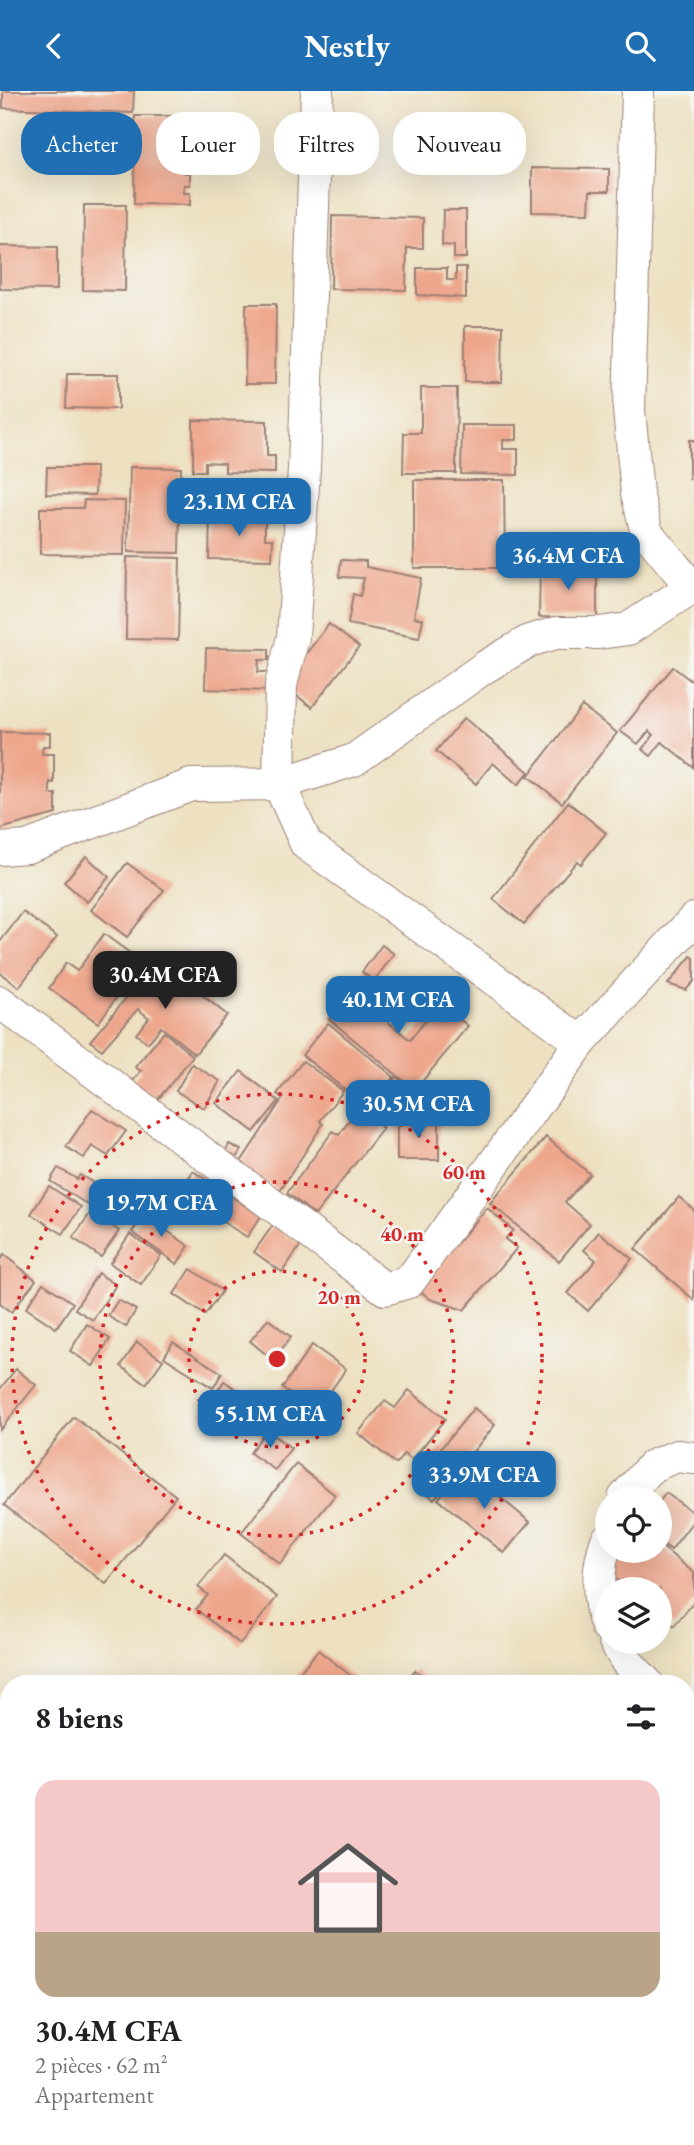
<!DOCTYPE html>
<html lang="fr">
<meta charset="utf-8">
<style>
:root{--surface:#fff;--page:#f2f2f2;--text:#202124;--muted:#757577;--accent:#1f6fb2}
body{margin:0;font-family:"EB Garamond",serif;background:var(--page);color:var(--text);height:100vh;display:flex;flex-direction:column;font-size:26px;white-space:nowrap}
*{box-sizing:border-box;margin:0}
p{font-size:23px;color:var(--muted)}
.icon{flex:none;width:38px;height:38px;fill:none;stroke:currentColor;stroke-width:2;stroke-linecap:round;stroke-linejoin:round}
.map{position:relative;flex:1;overflow:hidden}
.panel{position:absolute;left:0px;top:1584px;width:695px;height:471px;display:flex;flex-direction:column;background:var(--surface);border-radius:28px 28px 0 0;box-shadow:0 7px 28px #0002}
.panel>*{flex:none}
.hud{position:absolute;left:21px;top:21px;width:653px;height:63px;display:flex;gap:14px}
.fabs{position:absolute;left:595px;top:1395px;display:grid;gap:14px}
.fabs a{display:grid;place-items:center;width:77px;height:77px;border-radius:50%;background:var(--surface);box-shadow:0 7px 28px #0002;font-size:35px}
.price{position:absolute;translate:-50% -60px;padding:0 16px;border-radius:14px;background:var(--accent);color:#fff;font-size:23px;line-height:46px;filter:drop-shadow(0 2px 4px #0008)}
.price::after{content:'';position:absolute;left:50%;top:42px;width:21px;height:16px;margin-left:-10px;background:inherit;clip-path:polygon(0 0,100% 0,50% 100%)}
.price.current{background:#222;color:#fff}
ul{padding:0;list-style:none}
li{display:grid;align-content:center;gap:14px;height:371px;padding:0 35px}
li span{display:grid;place-items:center;height:217px;border-radius:21px;color:#555}
li>.icon{margin-inline-start:auto}
span .icon{width:126px;height:126px;fill:#fffc;stroke-width:1}
li b{font-size:30px}
h2{display:flex;justify-content:space-between;align-items:center;height:84px;padding:0 35px;font-size:30px}
.tag{padding:0 24px;border-radius:28px;background:var(--surface);box-shadow:0 7px 28px #0002;font-size:24px;line-height:63px}
.tag.current{background:var(--accent);color:#fff}
header{display:flex;justify-content:space-between;align-items:center;height:91px;padding:0 35px;background:var(--accent);color:#fff;font-size:32px;font-weight:700}
.map>svg:first-child{display:block}
</style>
<header><svg class="icon" aria-label="back" viewBox="0 0 24 24"><path d="M15 5l-7 7 7 7"/></svg>Nestly<svg class="icon" aria-label="search" viewBox="0 0 24 24"><circle cx="10" cy="10" r="6"/><path d="M15 15l6 6"/></svg></header>
<div class="map">
<svg width="694" height="2054" viewBox="0 0 694 2054">
<rect width="100%" height="100%" fill="#f6f6f2"/>
<filter id="ink" filterUnits="userSpaceOnUse"><feTurbulence type="fractalNoise" baseFrequency=".0143" numOctaves="2"/><feDisplacementMap in="SourceGraphic" scale="14" xChannelSelector="R" yChannelSelector="G"/><feConvolveMatrix kernelMatrix="1 2 1 2 8 2 1 2 1" color-interpolation-filters="sRGB"/></filter>
<filter id="wash" filterUnits="userSpaceOnUse"><feTurbulence type="fractalNoise" baseFrequency=".00686" numOctaves="4" result="noise"/><feDisplacementMap in="SourceGraphic" scale="28" xChannelSelector="R" yChannelSelector="G"/><feGaussianBlur stdDeviation="1.57" result="paint"/><feColorMatrix in="noise" values="0 0 0 0 0 0 0 0 0 0 0 0 0 0 0 0 0 1.4 0 .05"/><feComposite in="paint" operator="in"/></filter>
<g filter="url(#wash)">
<rect width="100%" height="100%" fill="#ede1c2"/>
<g id="blocks">
<g fill="#eea78d">
<path d="M3,0H134L133,22L3,17Z"/>
<path d="M135,25H184V82H190V94H184V102H190V114L134,113Z"/>
<path d="M532,77L609,78V100H590L589,122L532,121Z"/>
<path d="M84,114H126L125,200L83,199Z"/>
<path d="M443,119H466V167H454V155L442,154Z"/>
<path d="M332,125L423,127V157H407L406,199L331,198Z"/>
<path d="M0,155L57,156V199L0,198Z"/>
<path d="M456,176H466V207L417,204V177H447V189H456Z"/>
<path d="M246,213H276L275,293H245Z"/>
<path d="M465,235H503L502,291H465Z"/>
<path d="M67,283H118V318L66,317Z"/>
<path d="M421,297H457L456,382H403L404,342H421Z"/>
<path d="M193,329L267,330V365H275V382L225,381V372L205,371V380H193Z"/>
<path d="M462,334H517V349H503V358H518V384L461,383Z"/>
<rect x="689" y="349" width="5" height="39"/>
<path d="M47,376H96L95,404L46,403Z"/>
<path d="M130,376L181,377L179,462L128,461Z"/>
<path d="M414,389H504L505,477H414Z"/>
<path d="M84,409L125,410L124,464L40,463V417H83Z"/>
<path d="M210,424L265,425V448H273L272,469L209,468Z"/>
<path d="M127,466L180,467L178,549L126,548Z"/>
<path d="M341,469L366,470V476L421,487L414,526L423,528L419,547L348,533L353,503L360,505L364,487L339,486Z"/>
<path d="M540,474L597,475V527L539,526Z"/>
<path d="M329,533L359,556L312,616L282,594Z"/>
<path d="M206,557L269,558V569H259L258,581H269V600L205,598Z"/>
<path d="M673,576L694,592V677L662,651L651,665L642,658L654,644L649,640L638,653L620,640Z"/>
<path d="M582,615L617,642L562,712L528,685Z"/>
<path d="M464,627L529,681L518,694L493,672L476,693L436,660Z"/>
<path d="M0,641L50,642V655H43L42,663H54V692L50,691V703H56V723L0,738Z"/>
<path d="M568,711L606,742L581,773L577,770L524,833L493,808Z"/>
<path d="M86,765L109,786L87,811L64,791Z"/>
<path d="M127,772L164,799L127,846L91,819Z"/>
<path d="M23,821L57,846L19,896L0,882V851Z"/>
<path d="M104,843L142,871L98,932L49,897L66,872L77,880Z"/>
<path d="M382,854L394,863L374,890L362,881Z"/>
<path d="M691,865L694,867V890L686,899L668,893Z"/>
<path d="M158,869L227,924L195,963L161,936L148,952L136,943L149,927L138,918L102,959L90,950Z"/>
<path d="M364,886L373,894L361,909L367,914L374,905L387,915L380,924L410,949L439,912L468,935L415,999L329,928Z"/>
<path d="M424,892L437,901L418,926L405,917Z"/>
<path d="M328,932L394,986L368,1017L302,964Z"/>
<path d="M164,941L193,965L156,1011L132,991L141,980L135,976Z"/>
<path d="M303,970L343,1000L320,1030L323,1033L280,1100L239,1074L283,1007L277,1003Z"/>
<path d="M192,973L220,990L204,1017L176,1000Z"/>
<path d="M241,980L279,1010L254,1041L216,1012Z"/>
<path d="M396,986L410,996L380,1035L383,1037L315,1124L287,1102L333,1040L339,1044L358,1018L367,1025Z"/>
<path d="M92,1018L126,1040L108,1065L92,1055L84,1067L66,1056Z"/>
<rect x="397" y="1029" width="42" height="40"/>
<path d="M546,1046L590,1083L565,1111L590,1133L559,1170L490,1112Z"/>
<path d="M229,1053L241,1059L236,1067L225,1062Z"/>
<path d="M58,1077L77,1088L80,1084L105,1099L93,1117L50,1090Z"/>
<path d="M193,1080L227,1102L207,1132L159,1102L170,1086L184,1095Z"/>
<path d="M49,1095L81,1116L63,1143L31,1123Z"/>
<path d="M109,1101L132,1116L121,1133L98,1118Z"/>
<path d="M229,1104L261,1125L247,1146L215,1126Z"/>
<path d="M679,1106L694,1119V1209L635,1158Z"/>
<path d="M487,1117L513,1139L505,1148L517,1157L464,1219L430,1208L418,1198Z"/>
<path d="M91,1121L119,1140L101,1166L73,1147Z"/>
<path d="M144,1124L189,1155L177,1173L132,1141Z"/>
<path d="M273,1134L301,1154L282,1181L254,1161Z"/>
<path d="M599,1141L632,1168L588,1220L568,1202L596,1169L584,1159Z"/>
<path d="M130,1143L161,1164L141,1194L110,1172Z"/>
<path d="M4,1164L36,1189L11,1221L0,1213V1169Z"/>
<path d="M191,1178L222,1200L205,1224L174,1203Z"/>
<path d="M98,1182L116,1194L93,1229L75,1218Z"/>
<path d="M43,1192L73,1212L56,1237L26,1217Z"/>
<path d="M118,1209L136,1219L126,1236L108,1225Z"/>
<path d="M268,1228L291,1246L273,1269L250,1250Z"/>
<path d="M87,1233L110,1248L93,1275L70,1260Z"/>
<path d="M137,1251L163,1269L146,1293L121,1275Z"/>
<path d="M173,1251L222,1282L213,1297L164,1266Z"/>
<path d="M312,1254L346,1278L316,1321L282,1297Z"/>
<path d="M16,1278L36,1294L0,1339V1298Z"/>
<path d="M224,1290L242,1302L236,1311L218,1299Z"/>
<path d="M409,1299L445,1328L412,1369L404,1363L396,1373L358,1342L385,1310L395,1317Z"/>
<path d="M213,1303L241,1321L229,1340L201,1323Z"/>
<path d="M474,1317L495,1334L434,1408L413,1391Z"/>
<path d="M276,1320L292,1330L285,1342L269,1331Z"/>
<path d="M74,1326L176,1405L106,1493L4,1414Z"/>
<path d="M266,1339L291,1357L275,1379L250,1362Z"/>
<path d="M296,1373L335,1404L280,1473L241,1442Z"/>
<path d="M464,1377L530,1431L504,1462L438,1408Z"/>
<path d="M666,1402L694,1422V1429L671,1459L660,1450V1410Z"/>
<path d="M660,1454L694,1482V1511L674,1535L660,1523V1498H629L606,1480L623,1460H660Z"/>
<path d="M224,1464L277,1506L240,1553L196,1518L208,1504L198,1496Z"/>
<path d="M318,1559L360,1592H291Z"/>
<path d="M415,1579L432,1592H404Z"/>
<path d="M694,1731V1785L686,1778V1741Z"/>
<path d="M0,1888L9,1896V1955L2,1963Z"/>
<path d="M311,2046H364L358,2054H305Z"/>
<path d="M367,2046H427L421,2054H361Z"/>
</g>
</g>
</g>
<g filter="url(#ink)">
<use href="#blocks" fill-opacity="0" stroke="#9c8076" stroke-width="2"/>
<g fill="none" stroke-linecap="round" stroke-linejoin="round">
<defs>
<g id="street">
<path d="M638,0L629,319L637,402L647,442L690,494"/>
<path d="M694,495L628,538L599,542H556L529,550L485,576L354,669L279,693L306,753L581,951L694,828"/>
<path d="M0,758L27,756L191,694L279,693L281,594L293,546L304,378L317,0"/>
<path d="M0,911L385,1198L409,1191L581,951"/>
<path d="M624,1407L652,1375L677,1365L694,1367"/>
<path d="M607,1449C597,1476 596,1508 607,1536"/>
<path d="M615,1550L627,1571L647,1592"/>
<path d="M686,1634L694,1642"/>
<path d="M0,1989L9,1991"/>
<path d="M686,2004L694,1999"/>
<path d="M686,2041L694,2045"/>
<path d="M542,2054L548,2046"/>
</g>
</defs>
<use href="#street" stroke="#9c8076" stroke-width="34"/>
<use href="#street" stroke="#fff" stroke-width="32"/>
</g>
</g>
<g fill="none" stroke="#d62828" stroke-width="3.5" stroke-dasharray="3.5 7">
<circle cx="277" cy="1268" r="88"/>
<circle cx="277" cy="1268" r="177"/>
<circle cx="277" cy="1268" r="265"/>
</g>
<circle cx="277" cy="1268" r="10" fill="#d62828" stroke="#f6f6f2" stroke-width="3.5"/>
<g font-size="21" text-anchor="middle" font-weight="bold" fill="#d62828" stroke="#f6f6f2" stroke-width="5" stroke-linejoin="round" paint-order="stroke">
<text x="464" y="1088">60 m</text>
<text x="402" y="1150">40 m</text>
<text x="339" y="1213">20 m</text>
</g>
</svg>
<div class="fabs">
<a><svg class="icon" aria-label="locate" viewBox="0 0 24 24"><circle cx="12" cy="12" r="6"/><path d="M12 2v4M12 18v4M2 12h4M18 12h4"/></svg></a>
<a><svg class="icon" aria-label="layers" viewBox="0 0 24 24"><path d="M12 4l9 5-9 5-9-5zM3 14l9 5 9-5"/></svg></a>
</div>
<b class="price" style="left:239px;top:447px">23.1M CFA</b>
<b class="price" style="left:568px;top:501px">36.4M CFA</b>
<b class="price current" style="left:165px;top:920px">30.4M CFA</b>
<b class="price" style="left:398px;top:945px">40.1M CFA</b>
<b class="price" style="left:418px;top:1049px">30.5M CFA</b>
<b class="price" style="left:161px;top:1148px">19.7M CFA</b>
<b class="price" style="left:270px;top:1359px">55.1M CFA</b>
<b class="price" style="left:484px;top:1420px">33.9M CFA</b>
<div class="hud">
<a class="tag current">Acheter</a>
<a class="tag">Louer</a>
<a class="tag">Filtres</a>
<a class="tag">Nouveau</a>
</div>
<section class="panel">
<h2>8 biens<svg class="icon" aria-label="filters" viewBox="0 0 24 24"><path d="M4 7h16M4 17h16"/><circle cx="9" cy="7" r="2"/><circle cx="15" cy="17" r="2"/></svg></h2>
<ul>
<li><span style="background:linear-gradient(#f6c9c9 70%,#b9a48a 0)"><svg class="icon" aria-label="home" viewBox="0 0 24 24"><path d="M3 11l9-7 9 7M6 9v11h12V9"/></svg></span><div><b>30.4M CFA</b><p>2 pièces · 62 m²</p><p>Appartement</p></div></li>
</ul>
</section>
</div>
